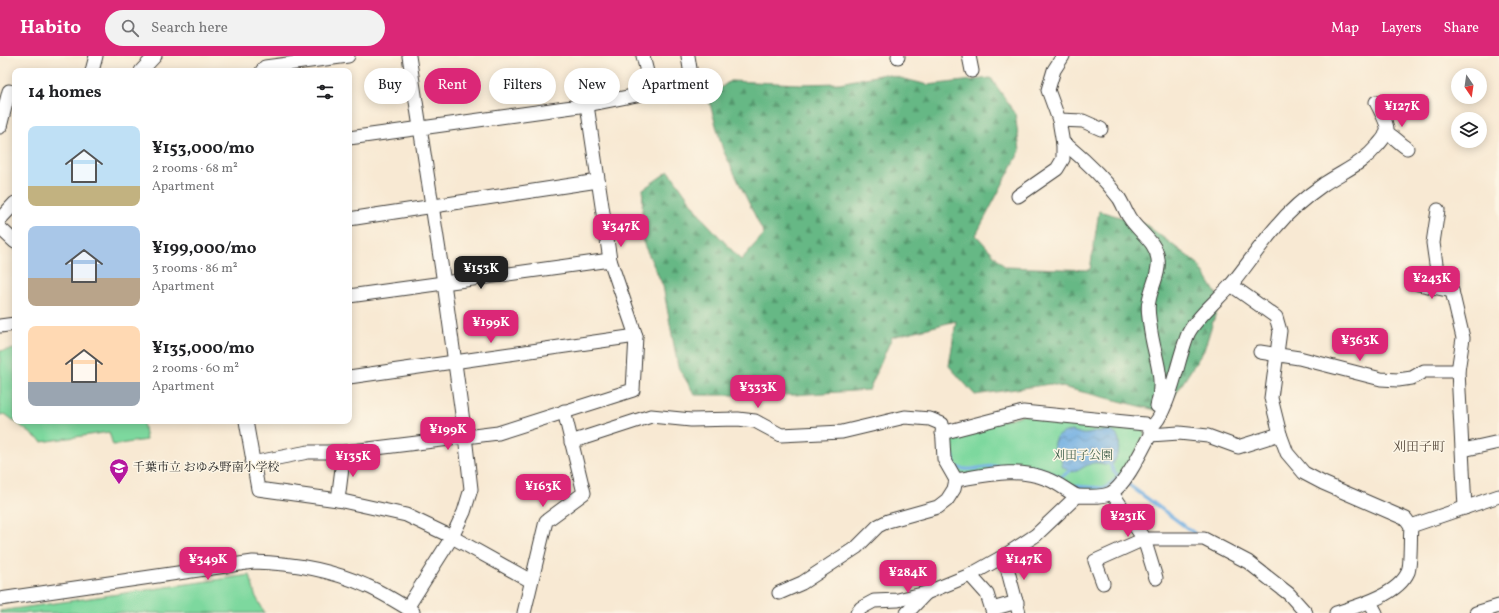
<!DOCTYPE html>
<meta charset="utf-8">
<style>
:root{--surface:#fff;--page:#f2f2f2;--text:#202124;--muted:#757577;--accent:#db2777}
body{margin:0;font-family:Vollkorn,"Noto Serif JP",serif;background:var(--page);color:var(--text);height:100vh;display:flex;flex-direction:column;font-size:15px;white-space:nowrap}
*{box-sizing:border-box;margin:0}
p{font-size:13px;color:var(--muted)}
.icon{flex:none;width:22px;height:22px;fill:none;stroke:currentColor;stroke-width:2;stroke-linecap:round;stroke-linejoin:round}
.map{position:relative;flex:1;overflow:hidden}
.sheet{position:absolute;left:12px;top:12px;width:340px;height:356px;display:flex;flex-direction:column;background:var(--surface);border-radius:8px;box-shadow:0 2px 10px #0003}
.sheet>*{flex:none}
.top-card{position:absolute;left:364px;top:12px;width:380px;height:36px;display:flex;gap:8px}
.needle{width:26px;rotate:167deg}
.buttons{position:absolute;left:1451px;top:12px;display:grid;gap:8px}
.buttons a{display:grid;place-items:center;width:36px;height:36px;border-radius:50%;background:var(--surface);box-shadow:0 2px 10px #0003;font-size:20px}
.price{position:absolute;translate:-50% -34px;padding:0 9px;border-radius:8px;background:var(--accent);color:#fff;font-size:13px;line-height:26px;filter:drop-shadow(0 1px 2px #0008)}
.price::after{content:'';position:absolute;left:50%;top:24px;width:12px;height:9px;margin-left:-6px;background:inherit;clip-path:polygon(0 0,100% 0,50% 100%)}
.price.current{background:#222;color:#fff}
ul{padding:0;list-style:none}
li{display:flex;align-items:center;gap:12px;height:100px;padding:0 16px}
li span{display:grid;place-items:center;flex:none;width:112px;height:80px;border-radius:8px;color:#555}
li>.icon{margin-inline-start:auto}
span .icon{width:48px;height:48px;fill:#fffc;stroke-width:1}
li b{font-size:17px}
h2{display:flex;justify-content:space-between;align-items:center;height:48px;padding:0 16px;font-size:17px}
.chip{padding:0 14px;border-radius:18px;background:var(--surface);box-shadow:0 2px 10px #0003;font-size:14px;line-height:36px}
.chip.current{background:var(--accent);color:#fff}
header{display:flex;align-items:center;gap:24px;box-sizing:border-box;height:56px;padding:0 20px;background:var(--accent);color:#fff}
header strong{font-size:19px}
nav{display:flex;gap:22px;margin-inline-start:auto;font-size:14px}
.search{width:280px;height:36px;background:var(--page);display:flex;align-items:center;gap:10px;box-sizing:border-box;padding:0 14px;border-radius:22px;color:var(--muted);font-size:15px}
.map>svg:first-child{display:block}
</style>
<header>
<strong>Habito</strong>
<div class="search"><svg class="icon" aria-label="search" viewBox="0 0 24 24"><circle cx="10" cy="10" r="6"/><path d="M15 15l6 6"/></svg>Search here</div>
<nav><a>Map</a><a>Layers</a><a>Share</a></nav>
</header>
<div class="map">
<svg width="1499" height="557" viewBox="0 0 1499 557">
<defs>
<pattern id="forest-firs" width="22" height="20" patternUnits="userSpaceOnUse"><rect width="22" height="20" fill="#66b885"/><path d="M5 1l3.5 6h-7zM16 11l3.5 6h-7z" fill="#53956c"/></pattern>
<pattern id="water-waves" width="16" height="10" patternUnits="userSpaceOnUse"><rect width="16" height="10" fill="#70aee2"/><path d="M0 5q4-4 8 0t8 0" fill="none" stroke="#5b8db6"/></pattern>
</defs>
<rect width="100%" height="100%" fill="#fcf5e5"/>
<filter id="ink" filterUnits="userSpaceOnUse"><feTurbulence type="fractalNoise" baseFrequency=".025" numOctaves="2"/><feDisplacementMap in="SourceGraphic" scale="8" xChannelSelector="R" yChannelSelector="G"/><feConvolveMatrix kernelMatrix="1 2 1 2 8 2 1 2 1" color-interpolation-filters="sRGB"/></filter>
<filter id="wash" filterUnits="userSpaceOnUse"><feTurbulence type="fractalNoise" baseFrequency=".012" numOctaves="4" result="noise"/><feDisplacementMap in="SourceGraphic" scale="16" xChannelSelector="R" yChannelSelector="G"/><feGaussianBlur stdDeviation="0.9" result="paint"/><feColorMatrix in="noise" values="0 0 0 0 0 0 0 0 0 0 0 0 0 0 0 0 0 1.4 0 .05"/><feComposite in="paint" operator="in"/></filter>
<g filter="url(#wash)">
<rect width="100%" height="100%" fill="#f8e9d3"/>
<path fill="url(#forest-firs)" stroke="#416a50" d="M885,18L928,29L991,22L1015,57L1020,95L976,179L1005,211L1090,214L1099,155L1145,168L1198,208L1220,244L1204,294L1164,356L1050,328L975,339L949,310L956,265L892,281L869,334L794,339H695L678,311L663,230L641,182L643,133L669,115L704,164L741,204L764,178L723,94L708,41L730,25L800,28L840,27Z"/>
<g fill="#7dd89e" stroke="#4c7a5d">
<path d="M15,293V365H143L146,384L113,389L109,376L42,386L5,358L0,359V295Z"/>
<path d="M1023,359L1143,371L1145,378L1121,424L1104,436L1071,433L1048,419L957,418L951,408L947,379Z"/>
<path d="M250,519L255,539L265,557H0V555Z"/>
</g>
<path fill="url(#water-waves)" stroke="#46657f" d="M1072,375C1075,376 1079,377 1082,378C1089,379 1096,375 1104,375C1126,374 1120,396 1113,408C1106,410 1101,406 1093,407C1080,410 1076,423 1062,410L1061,401C1046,389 1056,376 1072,375Z"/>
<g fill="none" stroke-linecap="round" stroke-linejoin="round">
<g stroke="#70aee2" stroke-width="3.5">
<path d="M953,400L955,411C966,415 975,413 986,411C1014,408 1035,407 1060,422"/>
<path d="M1110,408L1114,416L1120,421"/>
<path d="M1059,422L1070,415"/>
<path d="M1125,426L1194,477"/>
<path d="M1068,428L1072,430L1102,432L1107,431L1119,420"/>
</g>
</g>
</g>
<g filter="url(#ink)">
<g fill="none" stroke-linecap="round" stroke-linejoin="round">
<defs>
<g id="minor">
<path d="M688,0L691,19"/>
<path d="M969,0L972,15"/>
<path d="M898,1V0"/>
<path d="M92,15L96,0"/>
<path d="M141,15L155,0"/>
<path d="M262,15L265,11L348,0"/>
<path d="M1059,64L1083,65L1101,73"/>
<path d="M0,71L9,35L15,37"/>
<path d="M1386,77C1392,78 1400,88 1407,92"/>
<path d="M349,82L587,49L652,36L643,0"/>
<path d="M1063,88L1068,90C1087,106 1104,122 1119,142C1123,148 1125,155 1129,161C1138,176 1156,185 1158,203C1160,217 1151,231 1149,245C1147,253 1149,261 1150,269C1153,299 1166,320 1157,350"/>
<path d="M1018,140L1057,113L1063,103V88L1059,64L1048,34L1054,14L1063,0"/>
<path d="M1438,154L1433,187L1436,208L1438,218L1452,235L1463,282L1458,315L1465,452"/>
<path d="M0,163L15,147"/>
<path d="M349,163L598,125"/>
<path d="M0,172L15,186"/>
<path d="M1418,228L1452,235"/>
<path d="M1231,229L1276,261L1280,275L1271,342L1280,378L1287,397L1304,417L1323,427L1406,463L1411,470C1410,479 1411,510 1408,516C1398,539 1358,550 1336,557"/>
<path d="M349,240L610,204"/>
<path d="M0,270L15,268"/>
<path d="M1260,296L1299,302L1381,323L1398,324L1412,322L1424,315H1458"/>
<path d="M349,321L636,280"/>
<path d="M246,365L258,433L338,444L406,459L452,481L531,525"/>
<path d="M1150,372C1169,359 1178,301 1188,278C1194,264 1219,242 1230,230C1246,211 1260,189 1277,170C1290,154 1307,140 1324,128C1345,114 1361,109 1378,89C1382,84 1386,81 1387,74C1388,68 1379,52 1376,46"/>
<path d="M1150,379L1179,377L1208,380L1238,391L1280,378"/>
<path d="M571,386L651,360L691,364L738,363L755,365L781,379L842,376L905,361L930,363L942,368L944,403L956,424C987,419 1018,411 1047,423C1058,427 1067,435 1077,440"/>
<path d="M1463,394L1499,386"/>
<path d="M252,407L308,396H344L498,377L633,334L636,280L610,204L587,49"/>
<path d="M1112,437L1144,483L1156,522"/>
<path d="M338,444L344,396"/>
<path d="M1411,470L1499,440"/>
<path d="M1004,500L1019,557"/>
<path d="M970,519L987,538L993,557"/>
<path d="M1103,527L1095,505L1144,483H1204L1248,506L1289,538L1306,557"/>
<path d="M779,537L802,527L857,491L878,470L888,465L938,451L947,444L954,433L956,424"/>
<path d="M0,543L253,506C292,507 330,513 367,530C381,536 394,544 407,552L413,556"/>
<path d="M1370,546L1376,557"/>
<path d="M407,552L452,481L464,456L471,433L465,380L444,227L409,0"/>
<path d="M992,553L1017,546"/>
<path d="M524,557L546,465L584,437L564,355"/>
<path d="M857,557L861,552L874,545L898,544L926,537L970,519L1004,500L1036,479L1077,440C1087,440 1102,442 1111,437C1125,430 1142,394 1150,379V372L1145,368L1023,356L942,377"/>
<path d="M907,557L926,537"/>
<path d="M1476,557L1499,550"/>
</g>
</defs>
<use href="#minor" stroke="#3d3b37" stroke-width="15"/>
<use href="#minor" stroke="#fff" stroke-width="13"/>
</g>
</g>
<defs>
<symbol id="school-pin" viewBox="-11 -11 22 30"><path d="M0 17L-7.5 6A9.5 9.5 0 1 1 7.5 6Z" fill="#b5179e" stroke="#fcf5e5"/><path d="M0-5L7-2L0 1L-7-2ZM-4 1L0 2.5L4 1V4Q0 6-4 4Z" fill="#fff"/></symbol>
</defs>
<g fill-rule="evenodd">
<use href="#school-pin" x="108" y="401" width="22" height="30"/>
</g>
<g text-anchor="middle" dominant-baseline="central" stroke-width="3" stroke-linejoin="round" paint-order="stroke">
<g font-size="12" fill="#3e5e4a" stroke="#fcf5e5">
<text x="1083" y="400">刈田子公園</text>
</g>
<g font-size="12" fill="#1c1c1c" stroke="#fcf5e5" text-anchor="start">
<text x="133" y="412">千葉市立 おゆみ野南小学校</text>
</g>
<g font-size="13" fill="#5a4c3f" stroke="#fcf5e5">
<text x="1419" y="392">刈田子町</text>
</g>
</g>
</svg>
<div class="buttons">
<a><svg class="needle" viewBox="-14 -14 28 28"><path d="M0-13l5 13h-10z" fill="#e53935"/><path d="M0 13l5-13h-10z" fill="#757577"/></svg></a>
<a><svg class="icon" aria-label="layers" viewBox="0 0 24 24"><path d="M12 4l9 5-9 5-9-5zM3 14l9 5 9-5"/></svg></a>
</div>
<b class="price" style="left:1402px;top:72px">¥127K</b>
<b class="price" style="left:621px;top:192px">¥347K</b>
<b class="price current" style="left:481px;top:234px">¥153K</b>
<b class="price" style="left:1432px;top:244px">¥243K</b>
<b class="price" style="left:491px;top:288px">¥199K</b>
<b class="price" style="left:1360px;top:306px">¥363K</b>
<b class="price" style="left:758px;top:353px">¥333K</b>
<b class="price" style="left:448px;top:395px">¥199K</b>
<b class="price" style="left:353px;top:422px">¥135K</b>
<b class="price" style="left:543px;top:452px">¥163K</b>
<b class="price" style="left:1128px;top:482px">¥231K</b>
<b class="price" style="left:208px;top:525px">¥349K</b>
<b class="price" style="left:1024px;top:525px">¥147K</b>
<b class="price" style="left:908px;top:538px">¥284K</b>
<div class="top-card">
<a class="chip">Buy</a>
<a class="chip current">Rent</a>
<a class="chip">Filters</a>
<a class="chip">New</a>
<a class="chip">Apartment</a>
</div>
<section class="sheet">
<h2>14 homes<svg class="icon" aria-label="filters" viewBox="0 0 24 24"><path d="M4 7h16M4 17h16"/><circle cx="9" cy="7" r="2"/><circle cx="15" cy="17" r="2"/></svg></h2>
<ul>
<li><span style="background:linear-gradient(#bfe0f5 75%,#c2b280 0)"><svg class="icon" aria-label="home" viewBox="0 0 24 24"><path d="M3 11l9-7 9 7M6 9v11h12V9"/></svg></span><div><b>¥153,000/mo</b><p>2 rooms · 68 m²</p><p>Apartment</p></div></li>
<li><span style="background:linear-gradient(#a9c7e8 65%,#b9a48a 0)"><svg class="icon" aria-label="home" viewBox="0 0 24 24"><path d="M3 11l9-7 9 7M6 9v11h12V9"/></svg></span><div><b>¥199,000/mo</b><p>3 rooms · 86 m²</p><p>Apartment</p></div></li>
<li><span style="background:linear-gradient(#ffd9b3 70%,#9aa5b1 0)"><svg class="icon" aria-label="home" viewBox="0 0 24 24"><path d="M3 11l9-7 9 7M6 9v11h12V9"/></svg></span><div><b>¥135,000/mo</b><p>2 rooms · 60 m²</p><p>Apartment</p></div></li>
</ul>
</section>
</div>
